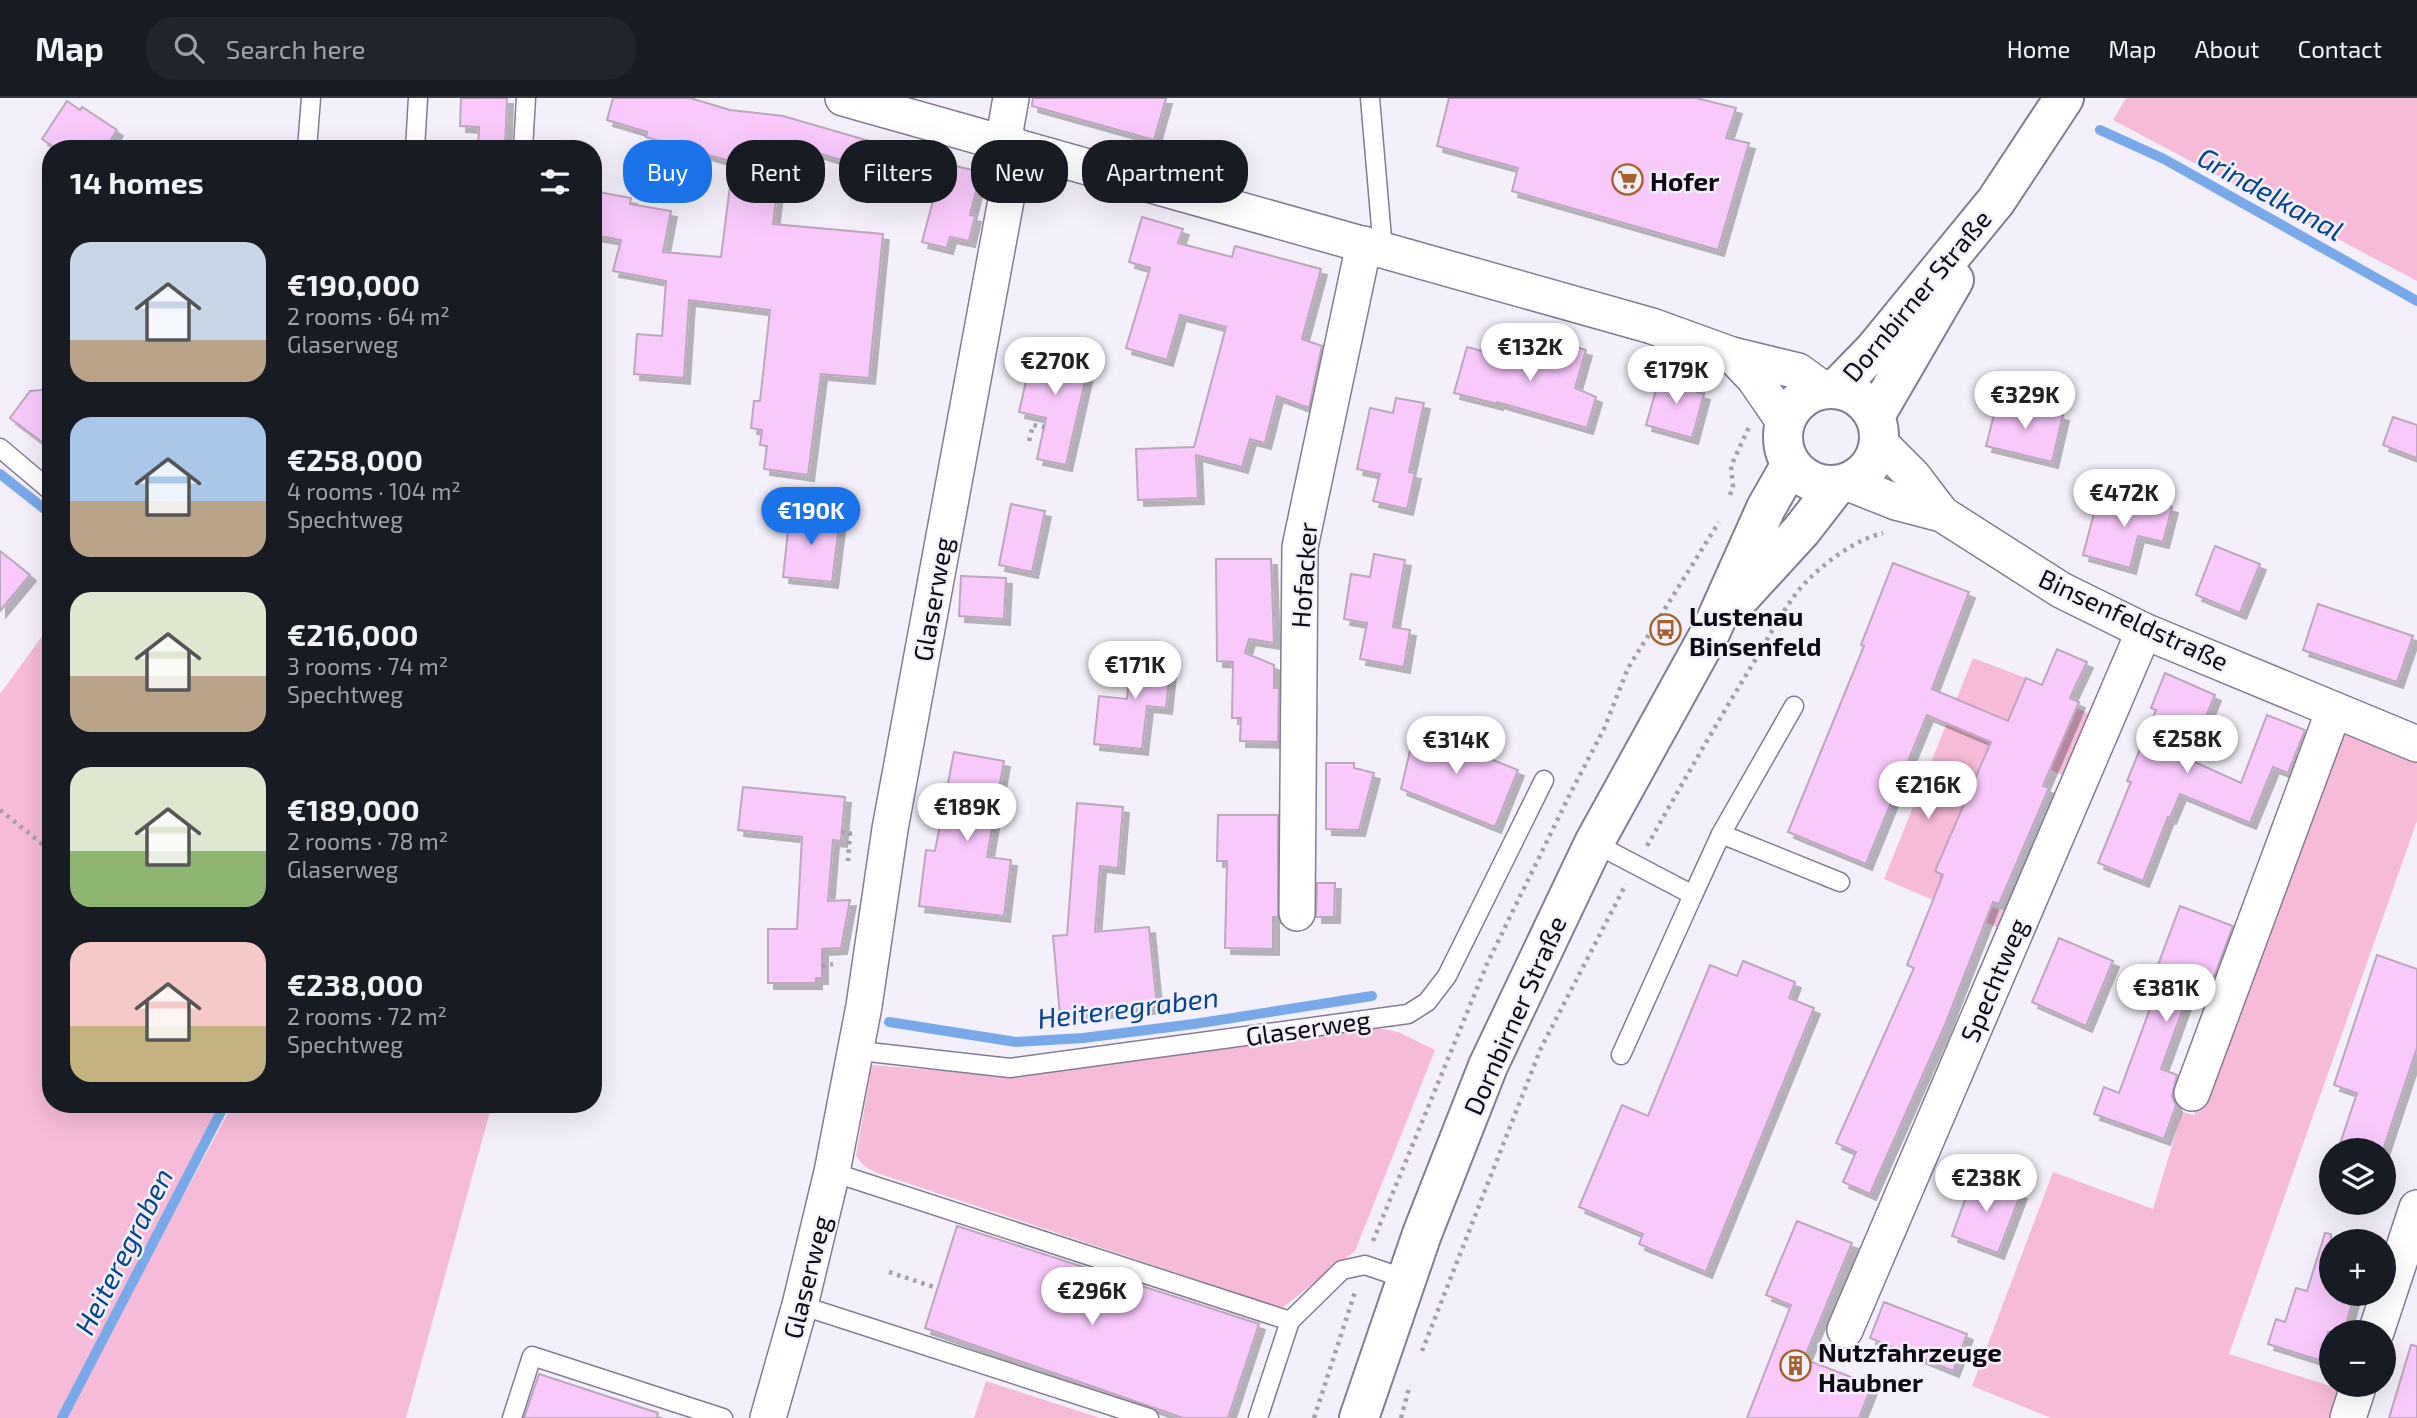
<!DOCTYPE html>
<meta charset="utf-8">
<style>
:root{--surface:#171b24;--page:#20242c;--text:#f1f3f6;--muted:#9ea1a6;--line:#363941;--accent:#1a73e8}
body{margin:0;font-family:"Exo 2",sans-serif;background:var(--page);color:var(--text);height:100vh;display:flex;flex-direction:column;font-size:26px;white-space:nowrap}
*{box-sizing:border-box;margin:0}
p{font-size:23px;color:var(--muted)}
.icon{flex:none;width:38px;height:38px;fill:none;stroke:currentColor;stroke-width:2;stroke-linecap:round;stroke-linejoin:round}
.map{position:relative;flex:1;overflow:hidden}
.sheet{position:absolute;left:42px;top:42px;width:560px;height:973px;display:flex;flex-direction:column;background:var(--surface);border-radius:28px;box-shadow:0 7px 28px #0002}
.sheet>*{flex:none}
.banner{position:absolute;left:623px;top:42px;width:665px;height:63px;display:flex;gap:14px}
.tools{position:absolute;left:2319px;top:1040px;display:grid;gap:14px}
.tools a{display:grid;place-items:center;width:77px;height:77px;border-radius:50%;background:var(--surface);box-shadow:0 7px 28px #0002;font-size:35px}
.price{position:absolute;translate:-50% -60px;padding:0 16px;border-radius:24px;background:#fff;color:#222;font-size:23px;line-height:46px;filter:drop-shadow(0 2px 4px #0008)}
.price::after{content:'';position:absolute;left:50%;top:42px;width:21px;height:16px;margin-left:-10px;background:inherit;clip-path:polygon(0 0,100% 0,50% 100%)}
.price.active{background:var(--accent);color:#fff}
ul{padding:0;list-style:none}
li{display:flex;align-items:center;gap:21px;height:175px;padding:0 28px}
li span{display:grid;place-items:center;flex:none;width:196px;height:140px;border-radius:21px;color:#555}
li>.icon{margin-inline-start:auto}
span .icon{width:84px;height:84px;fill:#fffc;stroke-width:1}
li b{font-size:30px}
h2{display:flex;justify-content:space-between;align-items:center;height:84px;padding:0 28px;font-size:30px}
.pill{padding:0 24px;border-radius:28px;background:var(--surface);box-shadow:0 7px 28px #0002;font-size:24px;line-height:63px}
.pill.active{background:var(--accent);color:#fff}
header{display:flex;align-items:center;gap:42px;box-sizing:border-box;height:98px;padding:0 35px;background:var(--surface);border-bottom:2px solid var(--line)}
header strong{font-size:33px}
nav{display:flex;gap:38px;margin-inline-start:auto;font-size:24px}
.search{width:490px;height:63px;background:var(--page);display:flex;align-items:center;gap:18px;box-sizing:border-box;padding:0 24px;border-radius:28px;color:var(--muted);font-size:26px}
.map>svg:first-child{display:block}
</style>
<header>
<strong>Map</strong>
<div class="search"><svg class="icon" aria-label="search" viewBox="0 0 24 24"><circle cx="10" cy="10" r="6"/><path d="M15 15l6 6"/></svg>Search here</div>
<nav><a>Home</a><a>Map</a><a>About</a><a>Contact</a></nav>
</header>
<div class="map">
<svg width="2417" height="1320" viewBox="0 0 2417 1320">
<defs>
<filter id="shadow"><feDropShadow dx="6" dy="6" stdDeviation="0" flood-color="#0004"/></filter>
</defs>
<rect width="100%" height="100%" fill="#f4f0fb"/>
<g fill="#f6bbd9">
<path d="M2126,0H2417V183L2113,22Z"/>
<path d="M51,526V1006H225L67,1312L233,1006H492L406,1320H0V596Z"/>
<path d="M1973,560L2026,580L2055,659L2077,610L2095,619L2070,680L2041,668L1981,667L1935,773L1975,791L1971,800L2007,815L2003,832L1884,781Z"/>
<path d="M2345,634L2417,664V723L2229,1256L2346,1293L2337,1320H2051L1972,1288L2053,1074L2153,1111L2182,1014L2194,1017L2332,644Z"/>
<path d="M1378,930L1398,934L1435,952L1355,1153L1282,1210L877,1075L864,1068L856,1058L872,967L1011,978Z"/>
<path d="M986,1283L1100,1320H974Z"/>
</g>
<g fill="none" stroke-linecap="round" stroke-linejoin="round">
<g stroke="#7aa9e9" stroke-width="10">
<path d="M2100,32L2164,61L2417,203"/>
<path d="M0,376L51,416"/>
<path d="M889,924L1016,944L1083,940L1194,926L1372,898"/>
<path d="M62,1320L225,1006"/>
</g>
</g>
<g fill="#f9c9fc" stroke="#bca7bd" stroke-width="2" filter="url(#shadow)">
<path d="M461,0H507L505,51H478L479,29L460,28Z"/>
<path d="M613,0H690L730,12L783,18L880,46L887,75L783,45L773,126L883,136L869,280L821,276L808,377L764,371L767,348L760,347L762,332L751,330L754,303H760L770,212L689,202L684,280L634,276L637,236L662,238L666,183L613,173L621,142L593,137V93L631,100L630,106L671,113L663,154L721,159L733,64L646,39L647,34L607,22Z"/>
<path d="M1033,0H1166L1154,42L1032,8Z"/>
<path d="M1449,0H1696L1736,10L1726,40L1749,45L1718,152L1512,93L1518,70L1437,48Z"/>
<path d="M67,3L80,12L82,9L117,32L105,51H57L42,41Z"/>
<path d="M943,65L981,74L970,117L975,118L969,143L950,139L947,150L922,144Z"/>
<path d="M1142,119L1183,131L1178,145L1232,159L1235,148L1321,171L1302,241L1322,248L1309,310L1277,298L1265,345L1250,341L1242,369L1196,357L1198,400L1138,402L1136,351L1194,349L1226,229L1180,217L1167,262L1126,250L1150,170L1129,164Z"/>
<path d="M1550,242L1586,252L1575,290L1596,299L1587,330L1497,304V306L1454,295L1467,249L1542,269Z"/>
<path d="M1035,244L1091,257L1066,367L1037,361L1046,320L1019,314Z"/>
<path d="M1661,275L1699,286L1697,294L1704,296L1692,340L1646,327Z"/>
<path d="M51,291V351L10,320L30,293Z"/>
<path d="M1396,300L1424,305L1409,374L1415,375L1407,411L1373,403L1380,376L1357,371L1370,310L1393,315Z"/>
<path d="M1998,301L2063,317L2052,364L1986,348Z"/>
<path d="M2393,319L2417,327V360L2383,347Z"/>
<path d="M2098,400L2135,410L2138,400L2172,409L2163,444L2138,438L2130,470L2083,457Z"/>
<path d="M1011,406L1045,413L1032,474L999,467Z"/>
<path d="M790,414L840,420L832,484L783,479Z"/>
<path d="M2215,448L2260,466L2240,515L2196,497Z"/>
<path d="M0,453L30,477L0,513Z"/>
<path d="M1374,456L1405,462L1393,529L1410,532L1404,569L1360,561L1367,525L1344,521L1351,476L1370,479Z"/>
<path d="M1216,461H1271L1274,545L1249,541L1245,555L1274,567V590H1279L1278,644L1240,643L1241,620H1232L1233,564L1217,563Z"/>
<path d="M1893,465L1969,494L1932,591L2008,623L2026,580L2042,587L2057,551L2087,564L2070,600L2079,604L2043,688L2049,690L1999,806L1993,804L1945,927L1870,1096L1843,1084L1856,1054L1836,1045L1914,870L1907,867L1943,777L1935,773L1991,644L1927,617L1866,766L1788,734L1864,548L1861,547Z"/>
<path d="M961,478L1006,480L1004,521L959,518Z"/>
<path d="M2318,506L2413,538L2397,584L2303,552Z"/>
<path d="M1132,550L1172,554L1166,610L1147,608L1142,651L1094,646L1099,598L1127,601Z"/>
<path d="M2165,575L2215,597L2188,661L2241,685L2267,617L2305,632L2288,675L2273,669L2250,725L2180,696L2170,720L2168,719L2143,783L2098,765L2131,684L2127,683L2156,612L2151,610Z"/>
<path d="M1417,623L1456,638L1453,646L1518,672L1495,729L1401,691Z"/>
<path d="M954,654L1004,663L987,759L1011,762L1004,818L919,808L926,752L935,753Z"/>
<path d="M1326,665H1354V670L1374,675L1359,732L1326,731Z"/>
<path d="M743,689L845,699L841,743L833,742L828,803L850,802L841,850L822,851V880H816V885H768V831H797L802,739L738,732Z"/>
<path d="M1077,705L1123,709L1118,770L1100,768L1095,834L1149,829L1157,909L1060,918L1053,838L1067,837Z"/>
<path d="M1218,717H1278V819H1273V851L1225,850L1227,763H1217Z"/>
<path d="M1317,785H1335L1334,819H1316Z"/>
<path d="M2180,808L2233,828L2208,895L2191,889L2161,971L2177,977L2172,998L2176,1008L2164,1041L2094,1016L2104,989L2119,995L2162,878L2155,875Z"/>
<path d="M2059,840L2113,863L2086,928L2032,904Z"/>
<path d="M2377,857L2417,871V950L2383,1052H2338L2357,995L2334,987Z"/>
<path d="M1743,863L1795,884L1789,900L1814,910L1706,1174L1639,1146L1643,1136L1579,1109L1622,1007L1648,1018L1710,867L1737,878Z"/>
<path d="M1974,1077L2021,1095L1998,1155L1952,1138Z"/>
<path d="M1797,1123L1852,1145L1804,1261L1872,1287L1859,1320H1747L1791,1207L1766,1197Z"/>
<path d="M957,1128L1259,1226L1228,1320H1183L925,1230Z"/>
<path d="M2325,1135L2331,1136V1195H2355L2344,1234H2328L2319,1262L2268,1246L2276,1221L2285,1224L2296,1190L2307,1193Z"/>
<path d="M1884,1204L1967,1236L1953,1273L1870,1240Z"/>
<path d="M2411,1247L2417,1248V1320H2389Z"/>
<path d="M539,1276L658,1315L657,1320H524Z"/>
</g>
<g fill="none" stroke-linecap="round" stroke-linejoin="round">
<defs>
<g id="service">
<path d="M1370,0L1383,152"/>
<path d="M307,51L311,0"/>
<path d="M415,51L418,0"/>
<path d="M523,51L526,0"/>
<path d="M0,350L51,393"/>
<path d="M1721,736L1794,608"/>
<path d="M1594,745L1693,797L1621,957"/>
<path d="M1693,797L1721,736L1840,784"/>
<path d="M854,954H869L1010,970L1408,916L1427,904L1447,878L1544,682"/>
<path d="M832,1074L1290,1223"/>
<path d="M800,1207L1149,1320"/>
<path d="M512,1320L532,1258L723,1320"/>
<path d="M1258,1320L1290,1223L1342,1172L1365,1167L1406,1181"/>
</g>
<g id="minor">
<path d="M843,0L1652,228L1732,257L1798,273L1824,292"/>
<path d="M1003,45L1011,0"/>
<path d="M1732,257L1754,280L1785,325"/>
<path d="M1879,344L1913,378L1942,416"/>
<path d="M1848,385L1896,404L1942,416L2061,492L2144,533L2417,646"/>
<path d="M1297,815L1300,449L1364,146"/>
<path d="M2192,995L2334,612"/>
<path d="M1845,1232L2144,533"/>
<path d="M2376,1234L2417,1110"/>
<path d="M768,1320L800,1207L832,1074L864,908L890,731L1016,48"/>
<path d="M2348,1320L2359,1286"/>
</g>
<g id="primary">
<circle cx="1831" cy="339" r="48"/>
<path d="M1836,291L1874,252L1996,103L2064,0"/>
<path d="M1875,318L1954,182"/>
<path d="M1735,505L1801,433L1836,388"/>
<path d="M1359,1320L1422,1136L1488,968L1594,745L1711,533L1766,410L1791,366"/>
</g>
</defs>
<use href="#service" stroke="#847b94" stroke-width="21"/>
<use href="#minor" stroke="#847b94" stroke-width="38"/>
<use href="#primary" stroke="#847b94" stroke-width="42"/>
<g stroke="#a5a1ab" stroke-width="4.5" stroke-dasharray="3.5 5" stroke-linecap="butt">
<path d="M1029,343L1033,327L1044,329"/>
<path d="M1730,397L1733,389L1731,368L1749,329"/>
<path d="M0,712L46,749"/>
<path d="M841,734L850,735L848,763"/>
<path d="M1647,748C1683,684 1719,621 1757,559C1773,532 1788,501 1811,479C1831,460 1856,442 1883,435"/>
<path d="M822,868L833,866"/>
<path d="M1373,1143L1487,866L1571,694L1604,631L1628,570L1719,424"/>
<path d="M889,1174L937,1190"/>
<path d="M1422,1253L1541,950L1626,786"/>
<path d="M1314,1320L1355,1194"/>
<path d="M1401,1320L1410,1287"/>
</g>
<use href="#service" stroke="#fff" stroke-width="18"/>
<use href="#minor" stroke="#fff" stroke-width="35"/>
<use href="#primary" stroke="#fff" stroke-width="38"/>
</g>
<defs>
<symbol id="supermarket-ring" viewBox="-11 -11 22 22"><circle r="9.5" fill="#f4f0fb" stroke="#a4612f" stroke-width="1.5"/><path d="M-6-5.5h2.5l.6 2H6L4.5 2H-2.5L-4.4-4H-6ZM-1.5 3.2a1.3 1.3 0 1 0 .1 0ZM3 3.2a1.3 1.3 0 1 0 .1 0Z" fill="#a4612f"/></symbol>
<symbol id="bus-ring" viewBox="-11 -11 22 22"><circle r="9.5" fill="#f4f0fb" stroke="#a4612f" stroke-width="1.5"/><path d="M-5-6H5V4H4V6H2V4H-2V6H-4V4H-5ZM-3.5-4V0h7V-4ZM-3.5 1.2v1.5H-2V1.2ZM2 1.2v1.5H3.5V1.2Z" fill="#a4612f"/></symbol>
<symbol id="building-ring" viewBox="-11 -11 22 22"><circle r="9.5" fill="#f4f0fb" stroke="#a4612f" stroke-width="1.5"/><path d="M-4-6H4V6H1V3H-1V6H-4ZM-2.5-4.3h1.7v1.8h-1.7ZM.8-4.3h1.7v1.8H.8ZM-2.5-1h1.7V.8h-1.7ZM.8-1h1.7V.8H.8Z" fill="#a4612f"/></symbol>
</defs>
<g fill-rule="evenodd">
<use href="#supermarket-ring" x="1610" y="64" width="35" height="35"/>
<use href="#bus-ring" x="1648" y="514" width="35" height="35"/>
<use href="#building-ring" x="1778" y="1250" width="35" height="35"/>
</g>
<g text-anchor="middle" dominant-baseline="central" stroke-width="5" stroke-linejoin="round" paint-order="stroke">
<g font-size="26" font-weight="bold" fill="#0e0a13" stroke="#f4f0fb" text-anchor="start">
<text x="1650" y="82">Hofer</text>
<text x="1689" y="517">Lustenau<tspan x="1689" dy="30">Binsenfeld</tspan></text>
<text x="1818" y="1253">Nutzfahrzeuge<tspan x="1818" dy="30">Haubner</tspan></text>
</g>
<g font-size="26" fill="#0e0a13" stroke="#f4f0fb">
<text transform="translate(1916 197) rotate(-50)">Dornbirner Straße</text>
<text transform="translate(1303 477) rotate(-86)">Hofacker</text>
<text transform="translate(932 501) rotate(-80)">Glaserweg</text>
<text transform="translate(2134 521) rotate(25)">Binsenfeldstraße</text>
<text transform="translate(1993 882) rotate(-67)">Spechtweg</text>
<text transform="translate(1514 917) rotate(-66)">Dornbirner Straße</text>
<text transform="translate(1308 929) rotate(-8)">Glaserweg</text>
<text transform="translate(806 1179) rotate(-76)">Glaserweg</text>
</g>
<g font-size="28" font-style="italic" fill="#01448f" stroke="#f4f0fb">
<text transform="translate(2271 95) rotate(29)">Grindelkanal</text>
<text transform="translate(1128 909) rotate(-7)">Heiteregraben</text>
<text transform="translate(123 1153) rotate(-63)">Heiteregraben</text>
</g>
</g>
</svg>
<div class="tools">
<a><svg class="icon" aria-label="layers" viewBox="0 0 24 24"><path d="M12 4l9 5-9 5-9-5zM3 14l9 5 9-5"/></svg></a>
<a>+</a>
<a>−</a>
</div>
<b class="price" style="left:1530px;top:285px">€132K</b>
<b class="price" style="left:1055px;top:299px">€270K</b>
<b class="price" style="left:1676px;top:308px">€179K</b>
<b class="price" style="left:2025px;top:333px">€329K</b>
<b class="price" style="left:2124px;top:431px">€472K</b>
<b class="price active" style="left:811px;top:449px">€190K</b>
<b class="price" style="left:1135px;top:603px">€171K</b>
<b class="price" style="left:2187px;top:677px">€258K</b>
<b class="price" style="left:1456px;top:678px">€314K</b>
<b class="price" style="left:1928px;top:723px">€216K</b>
<b class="price" style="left:967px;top:745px">€189K</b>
<b class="price" style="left:2166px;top:926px">€381K</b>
<b class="price" style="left:1986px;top:1116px">€238K</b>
<b class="price" style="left:1092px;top:1229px">€296K</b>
<div class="banner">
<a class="pill active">Buy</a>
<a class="pill">Rent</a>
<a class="pill">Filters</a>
<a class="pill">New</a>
<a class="pill">Apartment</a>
</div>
<section class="sheet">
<h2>14 homes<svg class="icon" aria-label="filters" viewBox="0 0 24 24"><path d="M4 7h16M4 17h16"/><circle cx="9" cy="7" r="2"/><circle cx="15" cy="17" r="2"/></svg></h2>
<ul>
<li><span style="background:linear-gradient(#c9d6e8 70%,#b9a48a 0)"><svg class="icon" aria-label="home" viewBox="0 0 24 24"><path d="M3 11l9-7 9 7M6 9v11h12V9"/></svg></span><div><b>€190,000</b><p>2 rooms · 64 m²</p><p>Glaserweg</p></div></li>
<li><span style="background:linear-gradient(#a9c7e8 60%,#b9a48a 0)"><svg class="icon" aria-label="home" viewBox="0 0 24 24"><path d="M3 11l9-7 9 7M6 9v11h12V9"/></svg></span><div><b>€258,000</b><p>4 rooms · 104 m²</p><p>Spechtweg</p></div></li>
<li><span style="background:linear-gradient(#dfe7d0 60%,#b9a48a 0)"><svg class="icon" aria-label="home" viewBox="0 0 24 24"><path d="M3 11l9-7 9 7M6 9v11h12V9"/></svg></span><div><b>€216,000</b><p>3 rooms · 74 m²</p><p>Spechtweg</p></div></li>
<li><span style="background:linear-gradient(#dfe7d0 60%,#8fb573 0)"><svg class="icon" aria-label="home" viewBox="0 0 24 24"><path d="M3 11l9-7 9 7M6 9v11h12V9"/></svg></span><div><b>€189,000</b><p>2 rooms · 78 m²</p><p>Glaserweg</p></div></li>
<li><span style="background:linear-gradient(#f6c9c9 60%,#c2b280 0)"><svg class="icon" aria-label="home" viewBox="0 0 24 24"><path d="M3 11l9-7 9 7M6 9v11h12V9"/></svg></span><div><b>€238,000</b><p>2 rooms · 72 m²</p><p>Spechtweg</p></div></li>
</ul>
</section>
</div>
